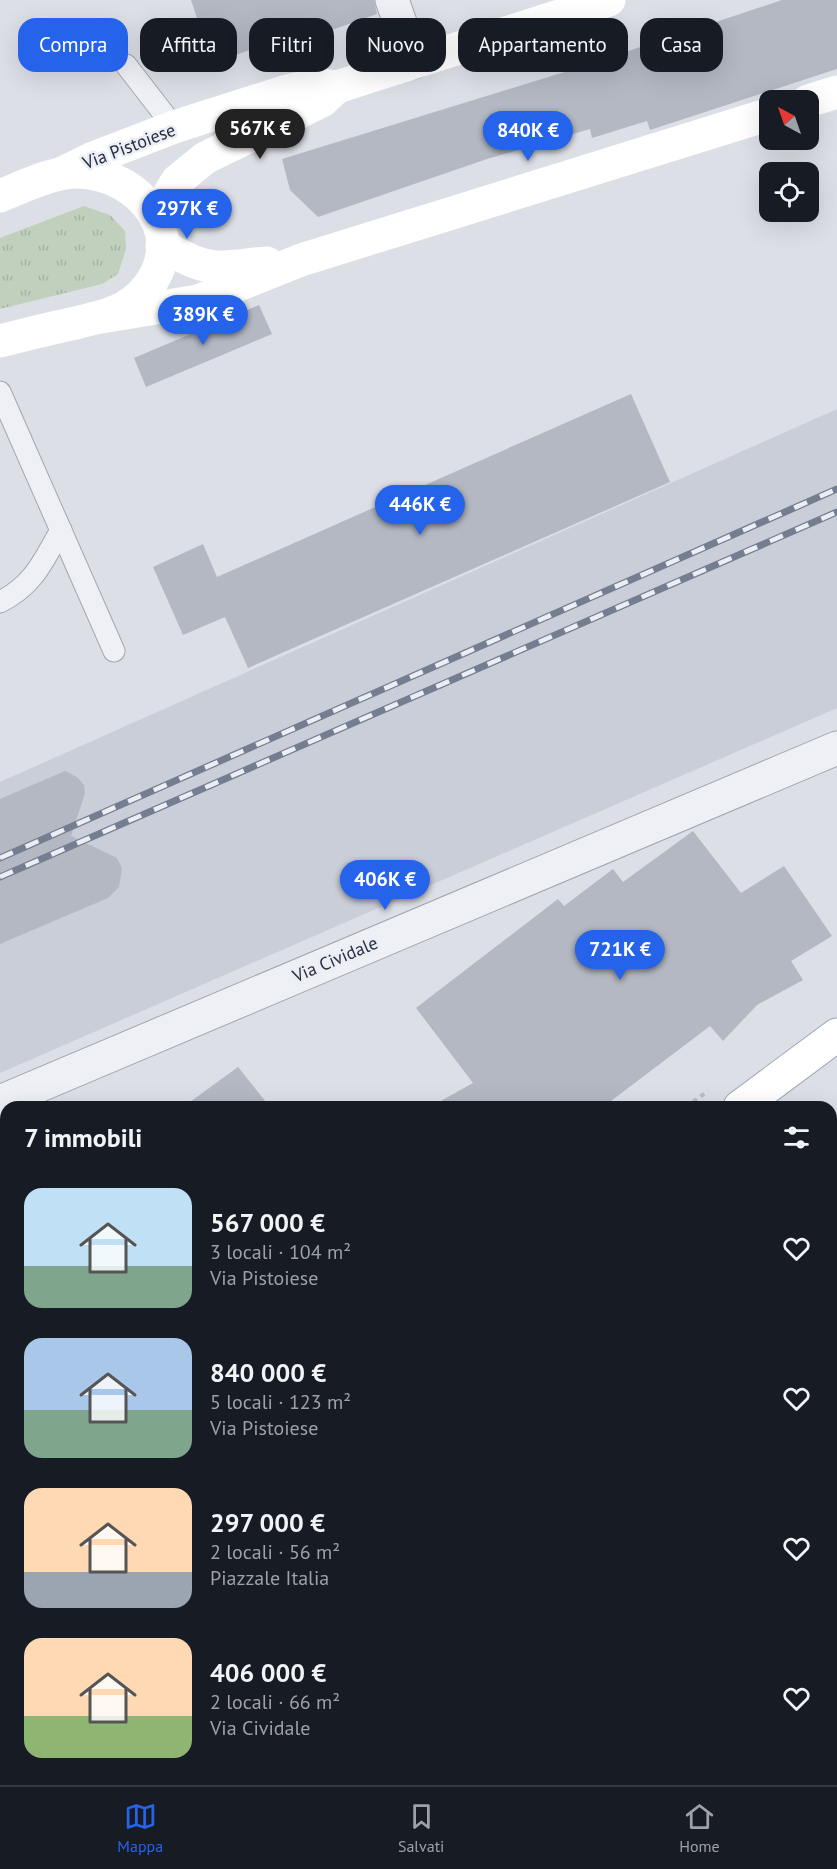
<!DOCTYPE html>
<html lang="it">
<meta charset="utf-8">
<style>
:root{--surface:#171b24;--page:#20242c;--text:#f1f3f6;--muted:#9ea1a6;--line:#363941;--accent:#2563eb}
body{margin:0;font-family:"PT Sans",sans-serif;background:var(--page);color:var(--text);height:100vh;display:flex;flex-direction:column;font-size:22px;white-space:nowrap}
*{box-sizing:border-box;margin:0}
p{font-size:20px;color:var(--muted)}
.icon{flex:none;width:33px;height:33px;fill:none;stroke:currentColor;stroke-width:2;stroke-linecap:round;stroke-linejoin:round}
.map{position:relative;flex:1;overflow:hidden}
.drawer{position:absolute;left:0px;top:1101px;width:837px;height:684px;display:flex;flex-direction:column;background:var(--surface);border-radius:18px 18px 0 0;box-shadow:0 6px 24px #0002}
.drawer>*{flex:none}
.banner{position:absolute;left:18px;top:18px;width:801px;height:54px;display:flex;gap:12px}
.needle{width:39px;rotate:320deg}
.controls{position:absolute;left:759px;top:90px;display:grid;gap:12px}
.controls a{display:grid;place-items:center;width:60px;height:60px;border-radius:12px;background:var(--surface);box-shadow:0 6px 24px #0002;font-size:30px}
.price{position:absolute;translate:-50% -51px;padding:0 14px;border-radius:21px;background:var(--accent);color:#fff;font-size:20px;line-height:39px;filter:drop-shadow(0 2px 3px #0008)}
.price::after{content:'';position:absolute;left:50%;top:36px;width:18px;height:14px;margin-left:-9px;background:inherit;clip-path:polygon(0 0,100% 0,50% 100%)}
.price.selected{background:#222;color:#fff}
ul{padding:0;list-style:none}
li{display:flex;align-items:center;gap:18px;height:150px;padding:0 24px}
li span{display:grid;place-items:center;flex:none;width:168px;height:120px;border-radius:18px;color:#555}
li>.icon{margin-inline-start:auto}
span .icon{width:72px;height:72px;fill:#fffc;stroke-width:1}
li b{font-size:26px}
h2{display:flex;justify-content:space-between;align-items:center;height:72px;padding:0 24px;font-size:26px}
.chip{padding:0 21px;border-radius:18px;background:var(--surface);box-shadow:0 6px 24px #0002;font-size:21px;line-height:54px}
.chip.selected{background:var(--accent);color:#fff}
.tabs{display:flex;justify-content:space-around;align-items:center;height:84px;border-top:2px solid var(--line);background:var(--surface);font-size:16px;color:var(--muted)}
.tabs a{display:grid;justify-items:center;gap:3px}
.tabs .selected{color:var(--accent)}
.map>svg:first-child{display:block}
</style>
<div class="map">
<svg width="837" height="1785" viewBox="0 0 837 1785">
<defs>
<pattern id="grass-tufts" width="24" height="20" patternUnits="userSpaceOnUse" patternTransform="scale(1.5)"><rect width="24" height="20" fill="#c1d0bd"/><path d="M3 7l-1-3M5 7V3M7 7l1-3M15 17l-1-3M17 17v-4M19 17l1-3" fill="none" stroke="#a6b3a3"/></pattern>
<pattern id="cemetery-stones" width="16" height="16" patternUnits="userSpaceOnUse" patternTransform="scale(1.5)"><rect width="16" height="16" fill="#c1d0bd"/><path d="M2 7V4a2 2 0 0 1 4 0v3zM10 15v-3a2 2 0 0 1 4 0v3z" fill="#a6b3a3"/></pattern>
</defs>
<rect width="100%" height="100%" fill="#dcdfe6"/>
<path fill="#caced8" d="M837,409V708L0,1073V782Z"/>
<path fill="url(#grass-tufts)" d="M84,206L110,215L125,231L126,249L118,274L102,284L0,309V238Z"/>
<path fill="url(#cemetery-stones)" d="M0,1367L6,1374V1578L0,1582Z"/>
<g fill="#b3b8c3">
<path d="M191,0H374L377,14L255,57L253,49L212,63Z"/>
<path d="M782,0H837V69L650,130L647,121L592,138L590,129L487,159L318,217L290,190L282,159L571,70Z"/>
<path d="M259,305L272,334L146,387L134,358Z"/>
<path d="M631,394L670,482L248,668L225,617L183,635L153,567L203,544L217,577Z"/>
<path d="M65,771L77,777L84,785L85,793L71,836L117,858L122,868L119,887L108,898L0,944V799Z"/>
<path d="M693,831L741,893L784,866L832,936L791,961L803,980L757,1005L723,1041L710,1026L603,1107H430L473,1083L416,1008L558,899L564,906L613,869L623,882Z"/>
<path d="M238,1067L270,1107H183Z"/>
</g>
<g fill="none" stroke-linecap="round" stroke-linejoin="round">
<defs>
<g id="service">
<path d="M126,65L174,127"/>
<path d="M0,392L114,651"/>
<path d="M0,602C34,585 43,561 61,530"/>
<path d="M0,1134L6,1143"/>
<path d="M0,1264L6,1272"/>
<path d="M0,1778L6,1773"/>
<path d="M534,1779L537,1785"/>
</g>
<g id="minor">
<path d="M392,0L414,62"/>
<path d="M0,1102L837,748"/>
</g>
<g id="primary">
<path d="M740,1107L837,1035"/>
<path d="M831,1649L837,1638"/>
<path d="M0,1655L6,1650"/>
<path d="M752,1785L755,1779"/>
</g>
</defs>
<use href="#service" stroke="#a2a6b0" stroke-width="23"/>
<use href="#minor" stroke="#a2a6b0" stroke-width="35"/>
<use href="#primary" stroke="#9ba3b2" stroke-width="35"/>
<g stroke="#babdc5" stroke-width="4" stroke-dasharray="4.5 4.5" stroke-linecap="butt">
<path d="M686,1107L708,1091"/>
<path d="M0,1696L6,1692"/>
</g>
<use href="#service" stroke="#eef0f5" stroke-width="21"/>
<use href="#minor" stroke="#eef0f5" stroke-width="33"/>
<g stroke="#fff" stroke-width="33">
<path d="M808,101L837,92"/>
<path d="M60,174L91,159L174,127L287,91L318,84L337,87L609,0"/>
<path d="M0,196C22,187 55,171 78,172C129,173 180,219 157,272C150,287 138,300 123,308C108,316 88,320 71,324C47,329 24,335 0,341"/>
<path d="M155,217L177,181L205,158L322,101L335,89"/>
<path d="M162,246C180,255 199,267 219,267C235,267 251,264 267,263"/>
<path d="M95,318L198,301L301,260L770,114"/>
</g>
<use href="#primary" stroke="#fff" stroke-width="33"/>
<defs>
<g id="rail">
<path d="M0,858L837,489"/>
<path d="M0,877L837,512"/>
</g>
</defs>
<use href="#rail" stroke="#757e90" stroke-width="7"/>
<use href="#rail" stroke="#ebeef4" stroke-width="4.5" stroke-dasharray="14" stroke-linecap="butt"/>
</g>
<g text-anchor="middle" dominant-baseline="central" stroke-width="5" stroke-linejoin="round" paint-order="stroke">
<g font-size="18" fill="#262d3d" stroke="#ebeef4">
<text transform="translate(129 146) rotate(-21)">Via Pistoiese</text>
<text transform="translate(335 959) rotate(-23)">Via Cividale</text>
</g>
</g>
</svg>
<div class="controls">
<a><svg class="needle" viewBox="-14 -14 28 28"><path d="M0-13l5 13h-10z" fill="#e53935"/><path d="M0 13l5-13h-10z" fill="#9ea1a6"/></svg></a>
<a><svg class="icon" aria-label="locate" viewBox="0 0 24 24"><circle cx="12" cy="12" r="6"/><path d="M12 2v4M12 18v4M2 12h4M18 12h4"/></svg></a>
</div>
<b class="price selected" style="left:260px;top:160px">567K €</b>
<b class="price" style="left:528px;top:162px">840K €</b>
<b class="price" style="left:187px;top:240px">297K €</b>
<b class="price" style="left:203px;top:346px">389K €</b>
<b class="price" style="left:420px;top:536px">446K €</b>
<b class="price" style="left:385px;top:911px">406K €</b>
<b class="price" style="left:620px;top:981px">721K €</b>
<div class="banner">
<a class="chip selected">Compra</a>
<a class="chip">Affitta</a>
<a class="chip">Filtri</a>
<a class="chip">Nuovo</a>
<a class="chip">Appartamento</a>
<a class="chip">Casa</a>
</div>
<section class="drawer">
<h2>7 immobili<svg class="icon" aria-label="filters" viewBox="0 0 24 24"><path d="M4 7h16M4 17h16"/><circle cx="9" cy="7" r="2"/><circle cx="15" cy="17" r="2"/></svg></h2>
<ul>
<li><span style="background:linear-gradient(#bfe0f5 65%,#7fa58c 0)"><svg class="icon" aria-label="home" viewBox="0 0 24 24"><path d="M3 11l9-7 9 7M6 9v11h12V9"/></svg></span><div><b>567 000 €</b><p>3 locali · 104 m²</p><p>Via Pistoiese</p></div><svg class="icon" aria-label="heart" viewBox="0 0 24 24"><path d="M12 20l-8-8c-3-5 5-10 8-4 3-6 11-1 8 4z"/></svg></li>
<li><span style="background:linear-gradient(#a9c7e8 60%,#7fa58c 0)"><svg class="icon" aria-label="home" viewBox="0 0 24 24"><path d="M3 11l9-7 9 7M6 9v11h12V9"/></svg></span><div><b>840 000 €</b><p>5 locali · 123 m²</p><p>Via Pistoiese</p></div><svg class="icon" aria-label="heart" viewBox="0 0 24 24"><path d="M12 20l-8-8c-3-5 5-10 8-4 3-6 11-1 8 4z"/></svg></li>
<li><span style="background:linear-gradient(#ffd9b3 70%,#9aa5b1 0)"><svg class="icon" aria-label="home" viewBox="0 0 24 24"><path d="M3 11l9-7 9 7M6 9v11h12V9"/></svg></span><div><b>297 000 €</b><p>2 locali · 56 m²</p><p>Piazzale Italia</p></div><svg class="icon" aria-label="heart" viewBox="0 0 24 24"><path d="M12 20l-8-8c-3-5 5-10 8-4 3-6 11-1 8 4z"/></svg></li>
<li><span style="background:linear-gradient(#ffd9b3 65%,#8fb573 0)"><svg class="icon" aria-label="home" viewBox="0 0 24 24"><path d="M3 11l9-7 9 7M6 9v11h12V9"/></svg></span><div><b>406 000 €</b><p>2 locali · 66 m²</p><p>Via Cividale</p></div><svg class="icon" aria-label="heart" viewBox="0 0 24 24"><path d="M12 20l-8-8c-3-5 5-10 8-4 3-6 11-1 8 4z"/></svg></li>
</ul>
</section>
</div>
<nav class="tabs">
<a class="selected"><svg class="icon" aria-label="map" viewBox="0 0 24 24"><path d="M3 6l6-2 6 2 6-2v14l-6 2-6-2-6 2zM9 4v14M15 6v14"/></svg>Mappa</a>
<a><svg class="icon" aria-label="saved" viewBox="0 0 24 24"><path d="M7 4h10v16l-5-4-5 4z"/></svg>Salvati</a>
<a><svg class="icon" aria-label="home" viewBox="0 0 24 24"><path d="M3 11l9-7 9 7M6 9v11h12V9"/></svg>Home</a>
</nav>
